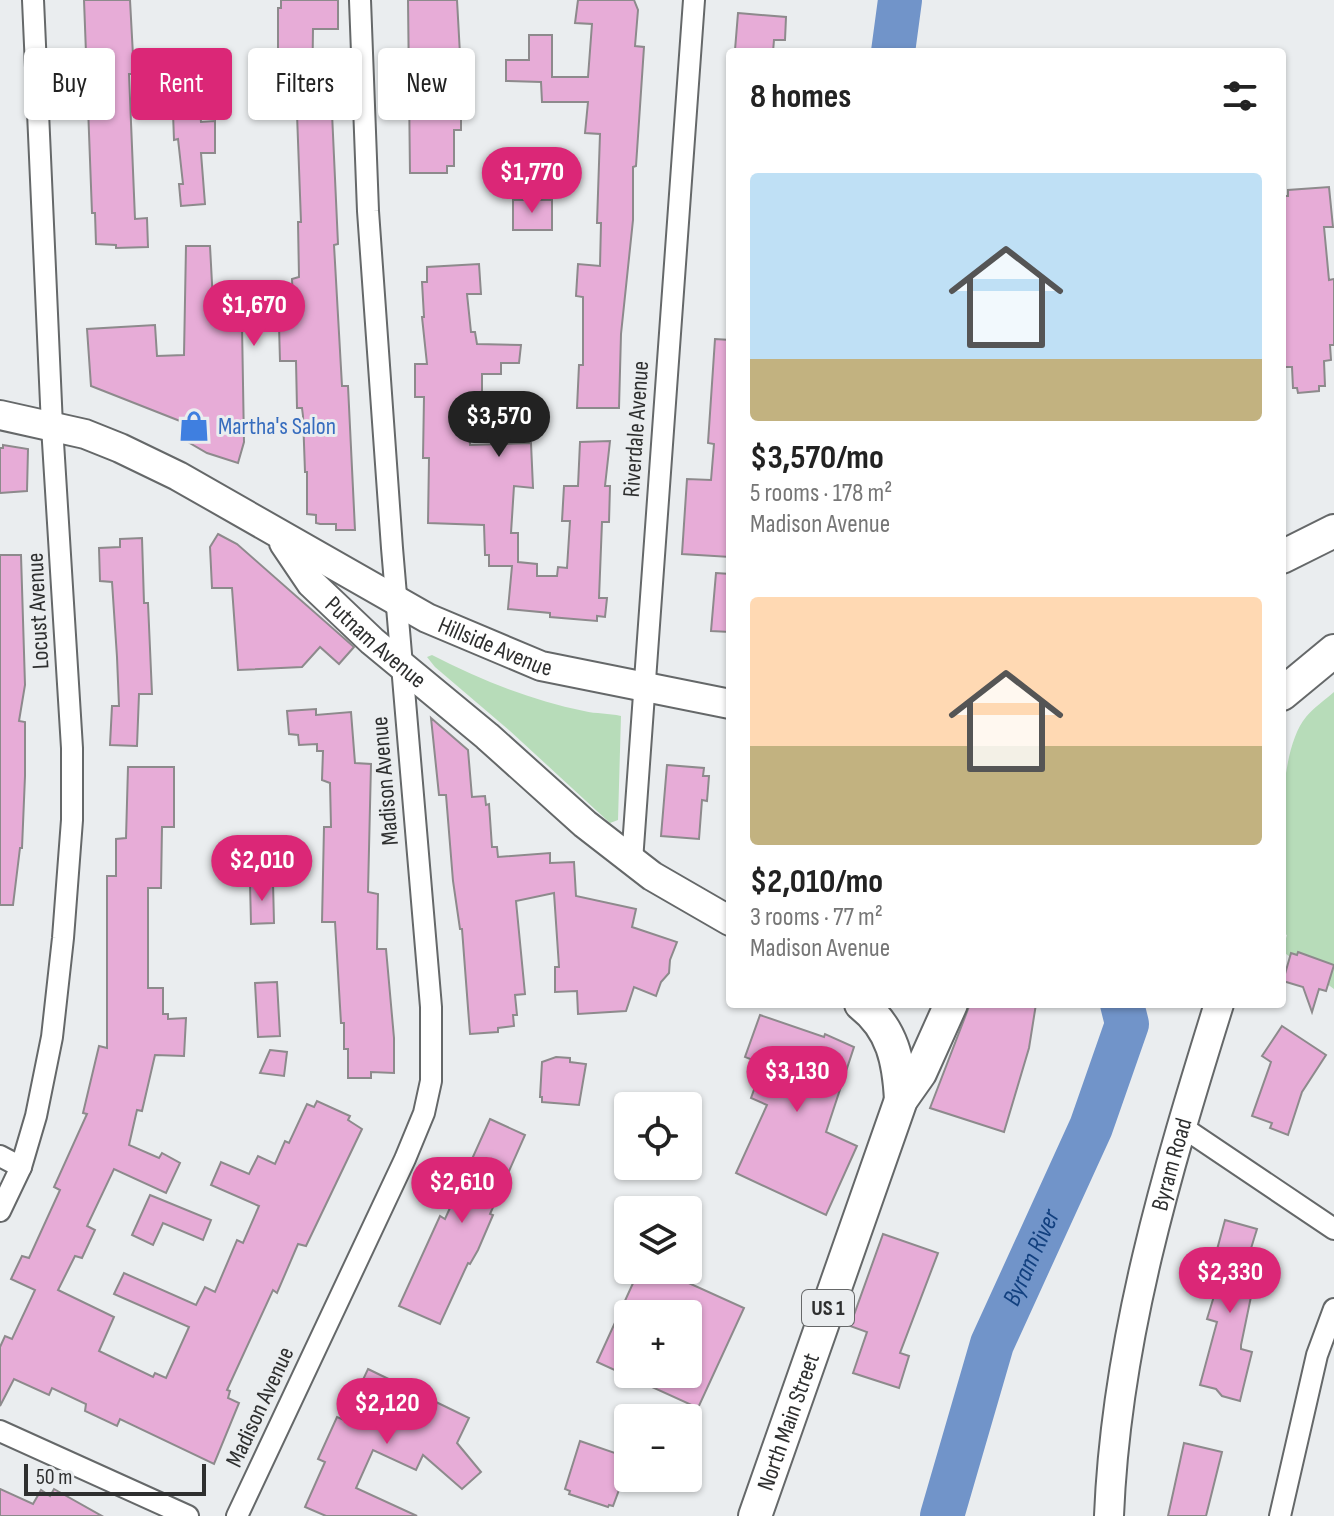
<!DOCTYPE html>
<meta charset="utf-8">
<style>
:root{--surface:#fff;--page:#f6f6f6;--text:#222;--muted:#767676;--accent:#db2777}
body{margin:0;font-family:"Sofia Sans Condensed",sans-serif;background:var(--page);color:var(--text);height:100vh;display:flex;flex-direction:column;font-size:30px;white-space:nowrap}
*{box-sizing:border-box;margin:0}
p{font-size:26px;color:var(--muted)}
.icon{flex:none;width:44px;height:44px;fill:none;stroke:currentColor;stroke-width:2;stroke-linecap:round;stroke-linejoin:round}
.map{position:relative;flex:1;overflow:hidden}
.drawer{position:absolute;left:726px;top:48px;width:560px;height:960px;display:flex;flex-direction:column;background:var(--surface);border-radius:8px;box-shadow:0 2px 6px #0004}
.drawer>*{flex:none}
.top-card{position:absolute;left:24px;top:48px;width:582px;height:72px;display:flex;gap:16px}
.controls{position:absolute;left:614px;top:1092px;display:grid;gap:16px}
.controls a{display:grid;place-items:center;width:88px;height:88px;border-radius:8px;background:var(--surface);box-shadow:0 2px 6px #0004;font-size:40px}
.scale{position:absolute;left:24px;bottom:20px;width:182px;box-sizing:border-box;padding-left:8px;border:4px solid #2e2f2f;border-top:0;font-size:22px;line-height:28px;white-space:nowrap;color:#2e2f2f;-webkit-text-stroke:6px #eaedef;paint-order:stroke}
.price{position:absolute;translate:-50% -68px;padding:0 18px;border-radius:28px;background:var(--accent);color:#fff;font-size:26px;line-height:52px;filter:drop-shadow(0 2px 4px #0008)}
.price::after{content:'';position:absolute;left:50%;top:48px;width:24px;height:18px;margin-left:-12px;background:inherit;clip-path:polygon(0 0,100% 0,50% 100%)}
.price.active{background:#222;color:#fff}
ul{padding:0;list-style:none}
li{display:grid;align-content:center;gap:16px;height:424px;padding:0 24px}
li span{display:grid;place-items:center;height:248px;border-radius:8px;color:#555}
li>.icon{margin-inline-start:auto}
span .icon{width:144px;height:144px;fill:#fffc;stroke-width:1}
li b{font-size:34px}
h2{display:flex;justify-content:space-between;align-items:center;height:96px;padding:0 24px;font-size:34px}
.chip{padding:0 28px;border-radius:8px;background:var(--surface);box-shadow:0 2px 6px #0004;font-size:28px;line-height:72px}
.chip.active{background:var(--accent);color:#fff}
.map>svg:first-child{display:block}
</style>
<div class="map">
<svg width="1334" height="1516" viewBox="0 0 1334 1516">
<rect width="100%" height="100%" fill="#eaedef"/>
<g fill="#b7dcb9">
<path d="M432,655C480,680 531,700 584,711C596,714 609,713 621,716L618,820L610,823L510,731L435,667L427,657Z"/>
<path d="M1334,692V989L1282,951L1287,935L1282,933C1282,881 1273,757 1306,717C1313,708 1325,700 1334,692Z"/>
</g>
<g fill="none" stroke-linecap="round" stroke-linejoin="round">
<g stroke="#7194c9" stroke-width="44">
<path d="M893,52L900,0"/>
<path id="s1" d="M942,1516L992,1344L1091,1127L1127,1024L1122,1004"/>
</g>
</g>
<g fill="#e7acd7" stroke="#8d8a8c" stroke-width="2" fill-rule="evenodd">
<path d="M84,0H130L134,74H129L135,219L147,218L148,247L116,248V245L96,244L95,213H92Z"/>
<path d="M281,0H338V29H313L312,100L269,99L270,56H278V8H281Z"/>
<path d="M408,0H457L460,54H464V62H467L468,107L461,108V130H454V166H447V173H410Z"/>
<path d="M578,0H634L638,10L635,46L644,47L636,166L633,167V220L621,334L619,408H577L579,365H583V297L576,296L578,264L600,266L601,223H597L600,134L585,133L588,102H542L541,82L506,81V60H529V35H552V77H588L592,24L575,23Z"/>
<path d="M738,13L786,17L785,40H774L773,52L735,50Z"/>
<path d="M200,111L201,122L215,121V153H201L205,204L181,206L179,184H183L178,139L174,140L173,113Z"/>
<path d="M332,113L338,244L334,245L342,386H348L355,530H336V524H320L316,523V515L307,514V472H305L303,416L302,408H297L296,361H280L279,325H242L244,442L238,463L207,453L181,438L180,421L91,386L87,329L155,325L157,356L184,355L186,246H210L213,302H293L292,279L299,277L298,222H301L297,114Z"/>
<path d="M1329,187L1333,227H1324L1329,280L1334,279V345H1330L1331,360L1324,361L1325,386H1319V391L1298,393L1297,388H1293L1292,367H1285L1284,349H1282V196H1288V190Z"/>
<rect x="513" y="200" width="39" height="30"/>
<path d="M479,264L481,294H467L471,332H475L477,344L521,345L519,363H501V374H482V408H469L470,445L531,443L533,488L514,486L511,533H518V562L537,564V576H557L558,567L567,568L570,521H562L564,486H578L580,442L610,441L605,486H610L609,522H602L599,598H607L605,617L597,616V621L550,617V613L508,609L512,566H489V555H485L484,525L428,523L429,458H423L424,397H415V364H427L422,317H424L422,282H427V267Z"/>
<path d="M715,339L730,340V557L682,554L687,479L711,480L714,444L708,443Z"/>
<path d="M3,445L28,449L27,491L0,493V448H3Z"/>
<path d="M218,534L237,544L354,647L339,664L320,647L302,667L238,670L232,588H212L210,547Z"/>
<path d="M142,538L144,603H148L152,694H139L137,746L110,745L112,706H119L117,657L112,582L100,581L99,548L120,547V539Z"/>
<path d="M0,555H21L25,685L19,721L25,722V776L22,848H20L13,905H0Z"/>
<path d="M716,573L730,574V632L711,631Z"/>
<path d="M316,709V715L351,712L355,763L371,764L368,892L378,894L377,949H386L394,1038V1073L371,1072V1078H348V1049H344V1023H341L335,922H322L324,827H331L330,783L322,780L323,751H317V744L299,745L298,735L289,734L287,711Z"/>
<path d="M431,718L468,750L472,797L485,796L486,805L489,804L492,847H497L498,857L550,853V863L574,862L576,896L636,909L632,927L677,942L670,960L669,973L661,982L656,996L634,987L626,1011L578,1014L577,991L555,992V967H559L554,893L516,901L525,994L515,995L517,1015H513L514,1026L498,1028V1032L470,1034L462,929H460L453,881L446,795H439Z"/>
<path d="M667,765L704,768L703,776H709L707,801L702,800L699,839L661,836Z"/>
<path d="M128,767H174V827H162L161,888H148V988H163V1014H168V1019L186,1018L184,1056L155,1055L142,1111L137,1110L129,1145L159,1158L162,1153L180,1163L166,1193L114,1169L87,1226L95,1230L82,1258L75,1256L58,1290L114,1317L99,1351L153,1377L155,1373L166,1378L189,1327L114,1294L124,1273L196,1305L205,1287L215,1292L237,1240L243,1243L259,1206L211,1185L221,1162L249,1174L258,1156L275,1164L285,1141L289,1143L307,1104L314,1107L317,1101L350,1116L348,1120L362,1129L306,1246L298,1244L277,1293L273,1290L227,1390L230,1391L228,1398L239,1403L214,1464L120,1419L117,1426L85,1411L86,1404L52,1388L49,1395L14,1379L0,1406V1347L5,1336L12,1339L35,1290L11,1279L22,1256L29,1258L60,1190L54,1187L87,1114L83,1113L99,1046L107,1048V876H116V839L126,838Z"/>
<path d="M259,842H286L287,860L259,861Z"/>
<path d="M273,882L274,923L251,924L250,883Z"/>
<path d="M1298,952L1334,965L1326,991L1319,989L1312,1012L1303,987L1283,981L1291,953L1297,955Z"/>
<path d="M277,982L280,1036L258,1037L255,983Z"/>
<path d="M970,1004H1036L1029,1048L1004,1132L930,1108Z"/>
<path d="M760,1015L824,1037L825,1034L854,1047L826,1132L857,1146L826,1215L736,1173L767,1105L751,1098L759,1076L748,1071L753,1060L745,1057Z"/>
<path d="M1282,1026L1326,1055L1302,1092L1288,1135L1270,1128L1272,1123L1252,1116L1271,1062L1262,1056Z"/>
<path d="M270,1050L287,1052L284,1076L260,1073Z"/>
<path d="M556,1057L570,1058V1062L586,1064L579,1105L542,1102V1097H540L542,1062Z"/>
<path d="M490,1119L525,1135L490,1214L493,1215L478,1250L470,1264L468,1263L440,1324L399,1306L440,1216L445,1219Z"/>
<path d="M150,1195L211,1220L203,1240L163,1223L153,1245L132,1235Z"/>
<path d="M1225,1220L1257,1229L1240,1284L1253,1287L1241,1345V1349L1252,1352L1240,1401L1222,1396L1216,1389L1200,1385L1217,1322L1207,1319L1225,1260L1215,1257Z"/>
<path d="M883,1234L938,1253L900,1353L909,1356L899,1388L853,1373L867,1332L850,1326Z"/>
<path d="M639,1270H660L744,1308L698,1408L597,1362ZM628,1314H688V1374H628Z"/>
<path d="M368,1369L469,1418L457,1443L481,1472L462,1489L423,1455L416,1470L373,1450L356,1488L417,1516H326L305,1507L325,1462L318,1459L337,1417L344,1420Z"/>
<path d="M580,1441L618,1454L617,1457L621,1459L618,1468L626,1471L613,1506L609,1505L608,1507L569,1494L570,1491L565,1489Z"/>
<path d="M1184,1443L1222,1452L1206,1516H1168Z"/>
<path d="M0,1489L33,1504L41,1490L50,1496L54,1489L102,1516H0Z"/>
</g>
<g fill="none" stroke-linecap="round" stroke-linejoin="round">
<defs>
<g id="street">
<path d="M632,861L694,0"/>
<path d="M1181,1126L1334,1229"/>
<path d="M0,1156L21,1167"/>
<path d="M0,1211L21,1167L36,1116L52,1037L63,938L72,820V748L52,426L33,0"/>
<path d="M0,1431L188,1516"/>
<path d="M237,1516L405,1159L424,1113L431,1081V1007L392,548L368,211L360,0"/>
<path d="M1280,1516L1317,1355L1334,1309"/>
</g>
<g id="secondary">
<path id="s2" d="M0,415L85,434L120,448L178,476L427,618L541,666L730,704"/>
<path id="s3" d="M284,543L311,583L372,641L487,736L585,824L652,876L730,921"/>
<path id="s4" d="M1109,1516C1116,1340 1167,1171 1219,1004"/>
</g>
<g id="primary">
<path d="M1282,557L1334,531"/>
<path d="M1282,694L1334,651"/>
<path d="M861,1004C893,1029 899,1062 901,1100"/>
<path id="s5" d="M755,1516L901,1100L920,1073L951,1004"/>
</g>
</defs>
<use href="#street" stroke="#656869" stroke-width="24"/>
<use href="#secondary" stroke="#656869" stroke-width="32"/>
<use href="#primary" stroke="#656869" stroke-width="36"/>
<use href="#street" stroke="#fff" stroke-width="20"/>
<use href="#secondary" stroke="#fff" stroke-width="28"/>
<use href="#primary" stroke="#fff" stroke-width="32"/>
</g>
<defs>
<symbol id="shop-bare" viewBox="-9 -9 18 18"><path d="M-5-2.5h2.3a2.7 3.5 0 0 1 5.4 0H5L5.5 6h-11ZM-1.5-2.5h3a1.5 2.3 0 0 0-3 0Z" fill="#3f7fe0" stroke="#eaedef" stroke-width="2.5" paint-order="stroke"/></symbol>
</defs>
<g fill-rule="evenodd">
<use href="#shop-bare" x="172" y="404" width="44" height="44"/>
</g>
<g text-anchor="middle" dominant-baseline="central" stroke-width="6" stroke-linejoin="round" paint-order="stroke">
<rect fill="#eaedef" stroke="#666869" stroke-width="2" x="802" y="1290" width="52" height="36" rx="6"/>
<g font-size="22" font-weight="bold" fill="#2e2f2f">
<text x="828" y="1308">US 1</text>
</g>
<g font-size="24" fill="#366cbe" stroke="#eaedef" text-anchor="start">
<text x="218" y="426">Martha's Salon</text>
</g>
<g font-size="24" fill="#2e2f2f" stroke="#eaedef">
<text transform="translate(636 429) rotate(-86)">Riverdale Avenue</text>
<text transform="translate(38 611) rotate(-93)">Locust Avenue</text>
<text stroke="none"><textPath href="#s3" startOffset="136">Putnam Avenue</textPath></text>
<text stroke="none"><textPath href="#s2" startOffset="550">Hillside Avenue</textPath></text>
<text transform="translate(385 781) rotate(-95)">Madison Avenue</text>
<text stroke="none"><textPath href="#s4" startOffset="358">Byram Road</textPath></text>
<text transform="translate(260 1407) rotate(-65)">Madison Avenue</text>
<text stroke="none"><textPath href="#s5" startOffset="100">North Main Street</textPath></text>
</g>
<g font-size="26" font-style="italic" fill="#12407f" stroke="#eaedef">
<text stroke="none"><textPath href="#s1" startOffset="274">Byram River</textPath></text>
</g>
</g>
</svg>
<div class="controls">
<a><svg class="icon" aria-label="locate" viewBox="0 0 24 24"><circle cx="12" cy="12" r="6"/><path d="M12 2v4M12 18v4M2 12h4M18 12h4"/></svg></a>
<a><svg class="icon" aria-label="layers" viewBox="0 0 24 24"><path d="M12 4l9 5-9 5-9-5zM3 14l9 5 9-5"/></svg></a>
<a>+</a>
<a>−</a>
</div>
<div class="scale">50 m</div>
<b class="price" style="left:532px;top:215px">$1,770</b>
<b class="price" style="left:254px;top:348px">$1,670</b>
<b class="price active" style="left:499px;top:459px">$3,570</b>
<b class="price" style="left:262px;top:903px">$2,010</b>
<b class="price" style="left:797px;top:1114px">$3,130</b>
<b class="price" style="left:462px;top:1225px">$2,610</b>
<b class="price" style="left:1230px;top:1315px">$2,330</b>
<b class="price" style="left:387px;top:1446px">$2,120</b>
<div class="top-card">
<a class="chip">Buy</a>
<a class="chip active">Rent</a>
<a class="chip">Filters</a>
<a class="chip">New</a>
</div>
<section class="drawer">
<h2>8 homes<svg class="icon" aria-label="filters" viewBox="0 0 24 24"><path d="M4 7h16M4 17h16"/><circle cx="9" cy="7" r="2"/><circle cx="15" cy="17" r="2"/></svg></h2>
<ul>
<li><span style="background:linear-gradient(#bfe0f5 75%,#c2b280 0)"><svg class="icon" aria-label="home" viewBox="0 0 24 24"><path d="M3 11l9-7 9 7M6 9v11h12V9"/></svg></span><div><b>$3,570/mo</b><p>5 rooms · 178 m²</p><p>Madison Avenue</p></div></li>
<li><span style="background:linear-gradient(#ffd9b3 60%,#c2b280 0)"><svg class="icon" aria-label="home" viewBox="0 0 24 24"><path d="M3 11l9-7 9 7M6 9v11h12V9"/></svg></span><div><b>$2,010/mo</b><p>3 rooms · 77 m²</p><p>Madison Avenue</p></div></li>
</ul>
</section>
</div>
